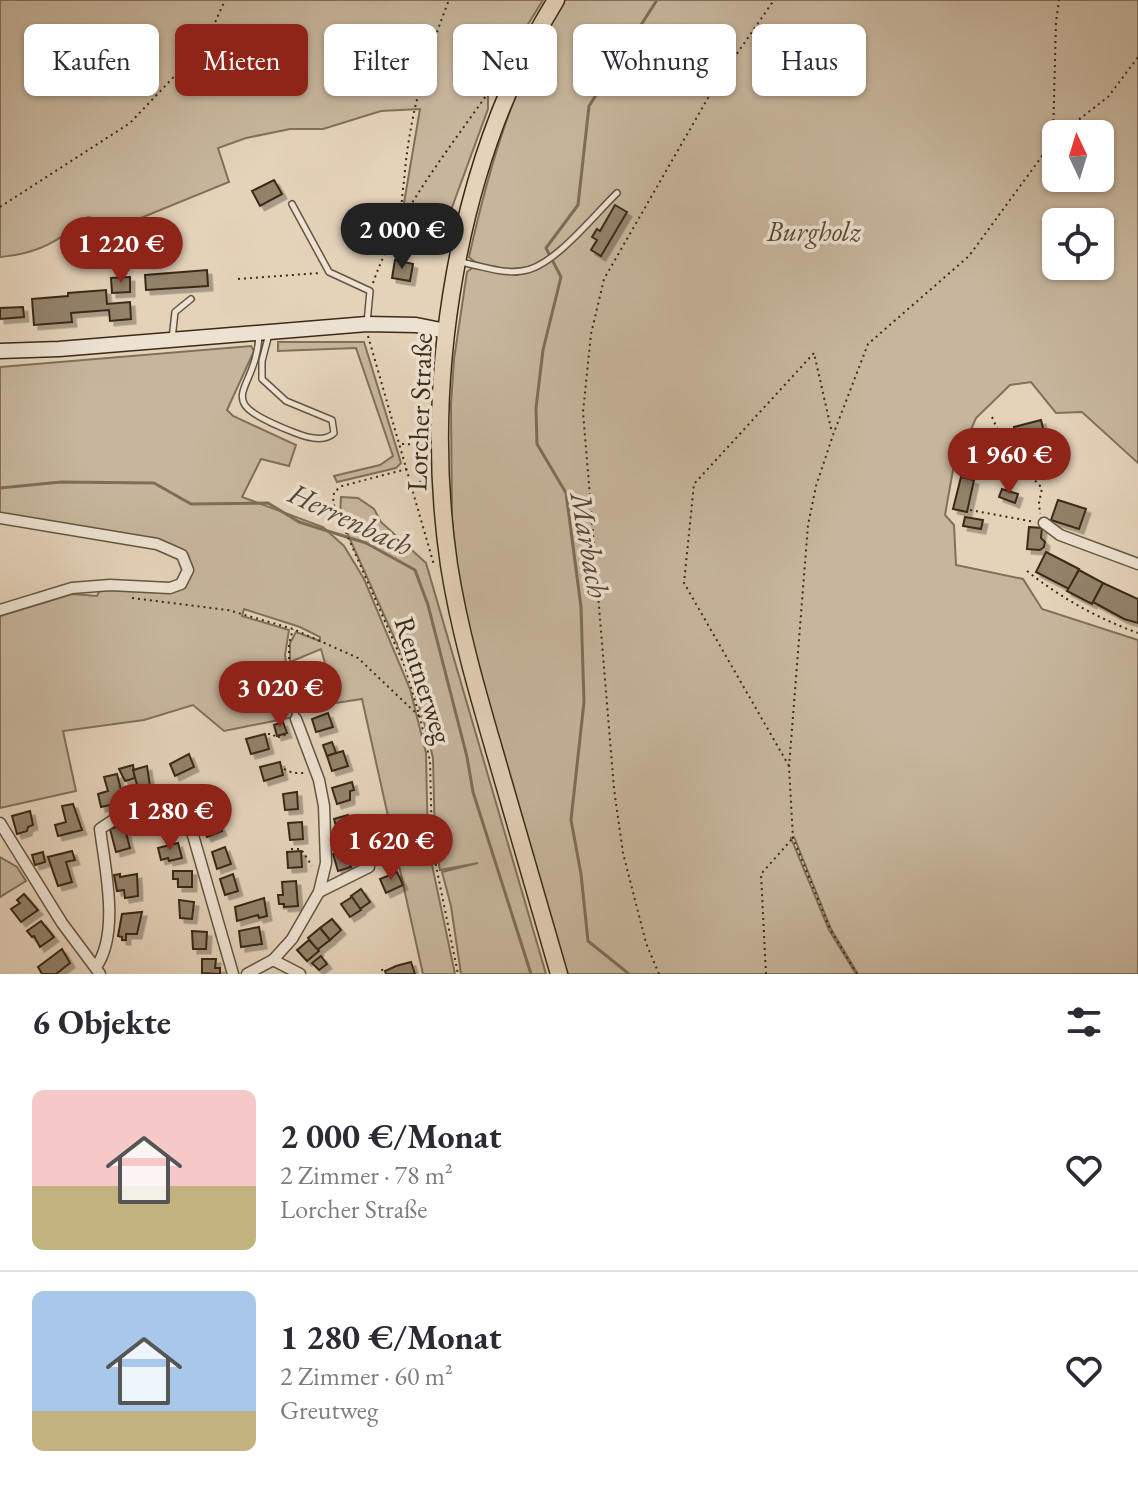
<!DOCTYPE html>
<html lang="de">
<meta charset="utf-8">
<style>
:root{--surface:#fff;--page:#f2f2f3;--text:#2b2b33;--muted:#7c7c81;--line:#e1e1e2;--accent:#8f2418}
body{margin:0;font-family:"EB Garamond",serif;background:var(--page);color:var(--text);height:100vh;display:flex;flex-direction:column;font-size:30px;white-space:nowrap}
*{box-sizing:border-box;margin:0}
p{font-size:26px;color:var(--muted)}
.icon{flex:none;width:44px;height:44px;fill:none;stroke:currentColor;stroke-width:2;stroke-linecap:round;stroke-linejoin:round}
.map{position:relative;height:974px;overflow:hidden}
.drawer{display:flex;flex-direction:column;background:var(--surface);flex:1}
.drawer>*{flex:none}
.guide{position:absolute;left:24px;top:24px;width:1090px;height:72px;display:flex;gap:16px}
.needle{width:52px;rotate:356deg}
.fabs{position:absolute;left:1042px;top:120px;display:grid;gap:16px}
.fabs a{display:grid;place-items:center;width:72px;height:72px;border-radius:12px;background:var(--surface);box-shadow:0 2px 6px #0004;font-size:40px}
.price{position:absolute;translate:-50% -68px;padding:0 18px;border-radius:28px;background:var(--accent);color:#fff;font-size:26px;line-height:52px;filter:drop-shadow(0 2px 4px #0008)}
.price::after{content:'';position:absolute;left:50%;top:48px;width:24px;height:18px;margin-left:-12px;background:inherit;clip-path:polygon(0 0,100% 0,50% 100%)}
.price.selected{background:#222;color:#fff}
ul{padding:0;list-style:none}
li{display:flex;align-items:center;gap:24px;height:200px;padding:0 32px}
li+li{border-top:2px solid var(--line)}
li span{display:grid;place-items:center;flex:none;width:224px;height:160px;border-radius:12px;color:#555}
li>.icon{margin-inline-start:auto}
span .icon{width:96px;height:96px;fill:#fffc;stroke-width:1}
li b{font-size:34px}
h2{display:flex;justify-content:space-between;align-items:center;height:96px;padding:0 32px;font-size:34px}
.pill{padding:0 28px;border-radius:12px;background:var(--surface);box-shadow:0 2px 6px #0004;font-size:28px;line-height:72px}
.pill.selected{background:var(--accent);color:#fff}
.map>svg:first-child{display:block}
</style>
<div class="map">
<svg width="1138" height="974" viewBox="0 0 1138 974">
<defs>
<filter id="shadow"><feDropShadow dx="4.5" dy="4.5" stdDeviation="0" flood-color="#0004"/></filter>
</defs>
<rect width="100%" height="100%" fill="#e4d2b9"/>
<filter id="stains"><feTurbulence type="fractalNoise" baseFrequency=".0025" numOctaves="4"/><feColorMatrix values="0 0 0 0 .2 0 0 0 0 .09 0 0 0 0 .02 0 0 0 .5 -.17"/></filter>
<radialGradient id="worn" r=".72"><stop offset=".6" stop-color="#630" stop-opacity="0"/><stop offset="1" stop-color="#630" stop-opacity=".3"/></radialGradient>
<g fill="#c7b69d" stroke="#81705a" stroke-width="2" fill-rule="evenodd">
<path d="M0,0H543L488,89V109L443,232L422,231L413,223L404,203L420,109L381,111L323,129H290L246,138L218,148L229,182L131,222L116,223L88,217C59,241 38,254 0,257Z"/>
<path d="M564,0H1138V463L1082,412L1056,413L1031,382L1010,385L976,418L953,470L945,515L954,525L956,565L1023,579L1042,609L1138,640V974H858L831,929L794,837L791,838L829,930L856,974H567L486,697L468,628L457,569L452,520L451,404L454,359L467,272L472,268L517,275L541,267L540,263C520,271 485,273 469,257C489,167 514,79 564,0ZM1056,134H1100V178H1056ZM1056,222H1100V266H1056Z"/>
<path d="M278,342H364L401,463L396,468L337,482L334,476L380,465L393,456L356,348L278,351Z"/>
<path d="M251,346L254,351L227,410L233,416L296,445L289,466L261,459L242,497L323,527L344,546L364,579L410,689L426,753L428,846L455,974H423L362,699L336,703L321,649L290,662V643L296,632L320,641V637L300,627L244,609L242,616L289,630L285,655L294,717L224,731L193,705L144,720L63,731L76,791L0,808V616L72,594L97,596L100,590L166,591L188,578L180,550L0,514V367Z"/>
<path d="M341,497L358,498L374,509L381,522L426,563L546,974H461L451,906L442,872L478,863L440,870L435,843L433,758L426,729L407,666L340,517Z"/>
<path d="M0,857L17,867L26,881L0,897Z"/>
</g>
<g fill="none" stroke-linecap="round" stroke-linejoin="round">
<g stroke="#7e6d57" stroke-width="3">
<path d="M0,488L61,482L154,483L191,504L268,503L299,522L366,543L415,570L428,605L467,757L473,792L531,974"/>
<path d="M629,974L588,941L581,874L571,820L584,702L581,607L566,493L537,444L536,408L543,350L561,277L546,248L578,205L589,106L657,0"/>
</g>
</g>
<g fill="#93826b" stroke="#3b2b17" stroke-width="2" filter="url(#shadow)">
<path d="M274,180L282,194L260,206L252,191Z"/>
<path d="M615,205L627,212L601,256L591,250L597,240L592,237L597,229L600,231Z"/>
<path d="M395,260L413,264L410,281L392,278Z"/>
<path d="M207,270L208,286L146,290L145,275Z"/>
<path d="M130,277V292L112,293L111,278Z"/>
<path d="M106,290L107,304L130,302L131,319L110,321L109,310L71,313L72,322L34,325L32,299L68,296V293Z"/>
<path d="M23,307L24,317L0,319V308Z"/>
<path d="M1041,420L1045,436L1018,443L1014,427Z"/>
<path d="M961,477L974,480L967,512L953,509Z"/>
<path d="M1002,489L1018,494L1015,503L999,497Z"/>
<path d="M1058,500L1086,509L1079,529L1051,520Z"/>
<path d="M965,517L983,520L981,529L963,526Z"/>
<path d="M1029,527L1042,528L1041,538L1045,542L1044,547L1040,550L1027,549Z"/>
<path d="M1046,552L1079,569L1069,589L1036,572Z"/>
<path d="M1079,570L1103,583L1092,604L1067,591Z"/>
<path d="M1103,583L1138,599V623L1124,619L1093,602Z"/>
<path d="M321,679L325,692L308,698L304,684Z"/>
<path d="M328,713L333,727L316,732L312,719Z"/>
<path d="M283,722L287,733L277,736L274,725Z"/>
<path d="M265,734L269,749L251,754L246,739Z"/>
<path d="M332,742L336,753L327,756L323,745Z"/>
<path d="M343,751L348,766L332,771L327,756Z"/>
<path d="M189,754L194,767L175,776L170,764Z"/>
<path d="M280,762L283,775L264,781L260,767Z"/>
<path d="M133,765L135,778L125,781L119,769Z"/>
<path d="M147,766L151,793L140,796L133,770Z"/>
<path d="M117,774L124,802L101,807L98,794L108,791L104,777Z"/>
<path d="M352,782L354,790L350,791V800L337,804L332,788Z"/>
<path d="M206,787L212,800L198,807L192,794Z"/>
<path d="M297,792L298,809L285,810L283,794Z"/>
<path d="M73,804L82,830L58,836L55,825L66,822L62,806Z"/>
<path d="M30,811L33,825L28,827L27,831L17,834L12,816Z"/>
<path d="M169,813L174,828L160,832L156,817Z"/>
<path d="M348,815L353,832L339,836L334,819Z"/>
<path d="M211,816L213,819L216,818L222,831L207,837L201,824Z"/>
<path d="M302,822L303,839L290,840L288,823Z"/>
<path d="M124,825L130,848L116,852L110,829Z"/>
<path d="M178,843L182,858L169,861L168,858L161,860L158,848Z"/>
<path d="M225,847L231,864L217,869L212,852Z"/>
<path d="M346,850L351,867L338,871L333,854Z"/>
<path d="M72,851L75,860L66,862L72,882L58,886L48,857Z"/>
<path d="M301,851L302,867L288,868L287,852Z"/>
<path d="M370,851L373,860L362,863L359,854Z"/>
<path d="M43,852L45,862L35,865L32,855Z"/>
<path d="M173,871H192V887H178V879H173Z"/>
<path d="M397,872L403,885L386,893L380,879Z"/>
<path d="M120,874V877L137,874L138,896L125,898L124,890L117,891L114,875Z"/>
<path d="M233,874L238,891L225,895L220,879Z"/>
<path d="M296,881L298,906L284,907V904H279L278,895H283L282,882Z"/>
<path d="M361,889L370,902L360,909L351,896Z"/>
<path d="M24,894L38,910L21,922L11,909L20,903L17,900Z"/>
<path d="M352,897L361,910L350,917L341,904Z"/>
<path d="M264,898L267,916L259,918L258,915L237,921L235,907Z"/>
<path d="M179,900L194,902L192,919L180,918Z"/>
<path d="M142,912L137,934H126V940H122V937L118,936L122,914Z"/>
<path d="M332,919L341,930L330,940L320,928Z"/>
<path d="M41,921L54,937L40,947L34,936L32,937L27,931Z"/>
<path d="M259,927L262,944L241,947L239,931Z"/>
<path d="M320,928L330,940L317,950L308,938Z"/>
<path d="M192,931L207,932L206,949H193Z"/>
<path d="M309,940L319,951L307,961L297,950Z"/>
<path d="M62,949L70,963L56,974H42L38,967Z"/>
<path d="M321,956L327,964L319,970L312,963Z"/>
<path d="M202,959H216L215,968H220V974L202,973Z"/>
<path d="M411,962L415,974H386L385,971L396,966Z"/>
</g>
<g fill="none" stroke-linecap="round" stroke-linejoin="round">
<defs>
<g id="service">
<path d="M292,204L329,272L370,291L367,323"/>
<path d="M461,262C480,266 503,274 522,271C553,268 594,215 617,193"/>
<path d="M259,334C257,396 206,398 293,432C305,437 324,443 334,433L332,420L286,401L262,379V361L269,334"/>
<path d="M172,339L175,312L191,299"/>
<path d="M290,674L296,718"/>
</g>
<g id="minor">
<path d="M0,518L157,544L182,555L188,570L181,584L170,588L110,585L72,588L0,610"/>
<path d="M1044,523L1060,535L1138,564"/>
<path d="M0,823L62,923L100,974"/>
<path d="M319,892L369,867"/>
<path d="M273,960L300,974"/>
<path d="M96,967C120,933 105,868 100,829L115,819L184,804L233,974"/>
<path d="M247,974L273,960L292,939L319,892L326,863L324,806L319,780L296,719"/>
</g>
<path id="secondary" d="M0,351L59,349L367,324L416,325L446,331"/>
<path id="primary" d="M556,0C456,161 422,380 449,565C459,629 477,691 495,753C516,827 538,900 559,974"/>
</defs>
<use href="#service" stroke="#655540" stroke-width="8"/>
<use href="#minor" stroke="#655540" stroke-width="13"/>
<use href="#secondary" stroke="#3b2b17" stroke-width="17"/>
<use href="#primary" stroke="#3b2b17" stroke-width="19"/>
<g stroke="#3b2b17" stroke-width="2" stroke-dasharray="2 4" stroke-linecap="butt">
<path d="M1060,134L1108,97L1138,57"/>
<path d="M1053,139L1056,22L1059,0"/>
<path d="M0,207L130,123L206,43L225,0"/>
<path d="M402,220C400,203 404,186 405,170C411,110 427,56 449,0"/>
<path d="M238,279L320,273"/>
<path d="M373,283C400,205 458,139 503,71"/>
<path d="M368,336L434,565"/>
<path d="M992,417L1007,451L1042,488L1039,503L1040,514"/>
<path d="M402,444L424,445L425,477L414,488"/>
<path d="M407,469L342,486L334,492L333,503L405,667L420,718L430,761L432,846L458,974"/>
<path d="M970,510L1035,522"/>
<path d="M1027,571C1061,598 1097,618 1138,633"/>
<path d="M132,598L228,610L293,629L358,658L420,717"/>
<path d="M289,665V644L293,629"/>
<path d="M268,734H273L276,738L288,734"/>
<path d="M789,766L684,583L694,484L814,353L832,433"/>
<path d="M284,769L293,773H306"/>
<path d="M291,849H301L312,866"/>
<path d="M382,969L383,974"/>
<path d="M659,974L646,943L623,853L614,789L583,412L591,334L604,279L716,84L774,0"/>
<path d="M766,974L761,874L792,839"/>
<path d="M857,974L830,929L793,838L789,767L808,525L816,486L833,435L868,344L969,256L1056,137"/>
</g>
<use href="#service" stroke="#ede2d2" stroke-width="5"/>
<use href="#minor" stroke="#ede2d2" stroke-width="10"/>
<use href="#secondary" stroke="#ede2d2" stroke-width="14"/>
<use href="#primary" stroke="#e4d2b9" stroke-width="16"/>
</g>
<g text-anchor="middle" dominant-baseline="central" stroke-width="7" stroke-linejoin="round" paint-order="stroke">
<g font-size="28" font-style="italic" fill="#574732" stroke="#ede2d2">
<text x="814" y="231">Burgholz</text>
</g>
<g font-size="28" fill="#3b2b17" stroke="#ede2d2">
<text transform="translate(419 412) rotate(-88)">Lorcher Straße</text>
<text transform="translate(424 680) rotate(72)">Rentnerweg</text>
</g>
<g font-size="30" font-style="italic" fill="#574632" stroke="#ede2d2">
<text transform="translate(351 519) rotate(25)">Herrenbach</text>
<text transform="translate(590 545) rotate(80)">Marbach</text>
</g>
</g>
<rect width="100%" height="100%" filter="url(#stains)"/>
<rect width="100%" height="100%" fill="url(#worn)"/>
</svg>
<div class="fabs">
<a><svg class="needle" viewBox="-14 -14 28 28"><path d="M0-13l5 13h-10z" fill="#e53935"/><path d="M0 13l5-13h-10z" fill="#7c7c81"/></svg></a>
<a><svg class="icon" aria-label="locate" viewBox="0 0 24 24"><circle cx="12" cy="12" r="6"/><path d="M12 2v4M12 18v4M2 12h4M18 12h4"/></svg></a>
</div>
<b class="price selected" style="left:402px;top:271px">2 000 €</b>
<b class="price" style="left:121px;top:285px">1 220 €</b>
<b class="price" style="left:1009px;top:496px">1 960 €</b>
<b class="price" style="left:280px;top:729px">3 020 €</b>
<b class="price" style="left:170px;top:852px">1 280 €</b>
<b class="price" style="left:391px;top:882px">1 620 €</b>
<div class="guide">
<a class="pill">Kaufen</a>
<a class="pill selected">Mieten</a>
<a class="pill">Filter</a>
<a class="pill">Neu</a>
<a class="pill">Wohnung</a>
<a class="pill">Haus</a>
</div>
</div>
<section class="drawer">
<h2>6 Objekte<svg class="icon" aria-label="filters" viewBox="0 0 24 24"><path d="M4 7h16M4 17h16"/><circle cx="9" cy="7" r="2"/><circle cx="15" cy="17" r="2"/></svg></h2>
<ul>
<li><span style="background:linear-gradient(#f6c9c9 60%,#c2b280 0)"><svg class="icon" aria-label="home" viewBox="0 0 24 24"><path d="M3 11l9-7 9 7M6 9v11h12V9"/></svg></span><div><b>2 000 €/Monat</b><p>2 Zimmer · 78 m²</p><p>Lorcher Straße</p></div><svg class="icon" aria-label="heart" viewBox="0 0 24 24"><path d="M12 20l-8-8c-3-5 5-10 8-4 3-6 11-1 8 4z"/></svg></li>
<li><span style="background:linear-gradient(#a9c7e8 75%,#c2b280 0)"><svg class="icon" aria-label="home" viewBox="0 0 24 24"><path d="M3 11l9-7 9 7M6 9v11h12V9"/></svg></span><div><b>1 280 €/Monat</b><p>2 Zimmer · 60 m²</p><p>Greutweg</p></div><svg class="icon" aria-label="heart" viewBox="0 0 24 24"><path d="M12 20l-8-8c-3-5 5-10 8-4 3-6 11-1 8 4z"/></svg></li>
</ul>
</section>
